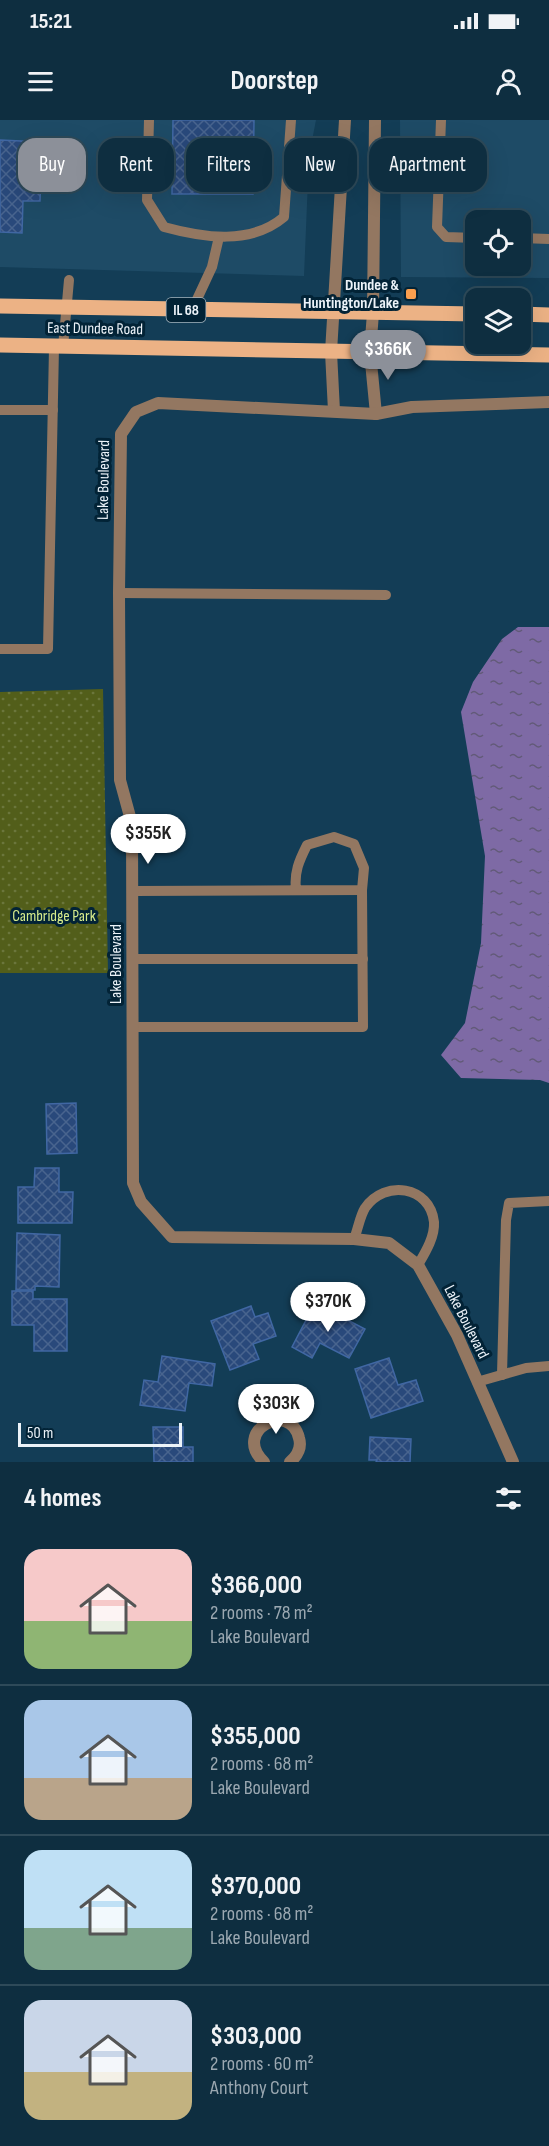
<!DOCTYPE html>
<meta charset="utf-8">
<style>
:root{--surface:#0e2e40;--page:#173647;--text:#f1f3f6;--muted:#9ba8b1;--line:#2e4a59;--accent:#8c9099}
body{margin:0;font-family:"Sofia Sans Condensed",sans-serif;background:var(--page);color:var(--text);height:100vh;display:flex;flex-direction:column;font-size:22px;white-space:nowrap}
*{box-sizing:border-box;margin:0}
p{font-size:20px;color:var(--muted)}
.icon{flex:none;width:33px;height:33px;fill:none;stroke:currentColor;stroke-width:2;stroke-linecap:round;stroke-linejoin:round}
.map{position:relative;height:1342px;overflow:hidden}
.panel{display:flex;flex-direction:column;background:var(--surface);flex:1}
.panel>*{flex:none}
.hud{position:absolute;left:18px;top:18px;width:513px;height:54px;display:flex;gap:12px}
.fabs{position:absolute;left:465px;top:90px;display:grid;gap:12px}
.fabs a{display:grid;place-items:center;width:66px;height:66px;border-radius:12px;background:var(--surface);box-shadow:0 6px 24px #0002,0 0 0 2px var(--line);font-size:30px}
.scale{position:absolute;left:18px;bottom:15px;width:164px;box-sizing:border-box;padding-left:6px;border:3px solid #ecf3f9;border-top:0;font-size:16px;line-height:21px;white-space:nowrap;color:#ecf3f9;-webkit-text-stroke:4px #022336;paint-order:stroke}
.price{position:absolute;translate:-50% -51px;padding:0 14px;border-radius:21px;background:#fff;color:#222;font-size:20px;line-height:39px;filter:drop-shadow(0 2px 3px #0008)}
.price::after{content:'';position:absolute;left:50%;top:36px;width:18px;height:14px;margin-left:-9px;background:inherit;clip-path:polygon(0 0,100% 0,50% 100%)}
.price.current{background:var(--accent);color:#fff}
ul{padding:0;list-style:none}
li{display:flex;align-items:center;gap:18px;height:150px;padding:0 24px}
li+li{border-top:2px solid var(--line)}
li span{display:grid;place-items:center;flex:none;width:168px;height:120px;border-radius:18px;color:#555}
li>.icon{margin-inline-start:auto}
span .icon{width:72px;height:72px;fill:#fffc;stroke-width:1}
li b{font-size:26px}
h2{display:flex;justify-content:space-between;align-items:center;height:72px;padding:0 24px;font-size:26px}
.chip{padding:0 21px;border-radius:18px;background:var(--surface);box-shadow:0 6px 24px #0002,0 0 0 2px var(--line);font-size:21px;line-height:54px}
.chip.current{background:var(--accent);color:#fff}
.status{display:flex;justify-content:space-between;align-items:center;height:42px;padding:0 30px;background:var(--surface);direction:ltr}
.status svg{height:16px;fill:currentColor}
header{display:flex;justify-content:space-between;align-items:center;height:78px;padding:0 24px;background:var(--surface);font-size:27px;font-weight:700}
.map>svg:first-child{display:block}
</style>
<div class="status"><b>15:21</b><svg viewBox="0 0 49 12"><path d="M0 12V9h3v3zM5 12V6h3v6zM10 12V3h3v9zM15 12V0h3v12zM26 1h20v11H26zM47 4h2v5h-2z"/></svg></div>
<header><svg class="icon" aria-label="menu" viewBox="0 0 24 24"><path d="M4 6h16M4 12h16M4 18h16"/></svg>Doorstep<svg class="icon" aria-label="person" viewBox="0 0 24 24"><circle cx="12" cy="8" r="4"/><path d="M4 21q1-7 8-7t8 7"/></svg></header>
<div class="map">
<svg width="549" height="1342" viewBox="0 0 549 1342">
<defs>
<pattern id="park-dots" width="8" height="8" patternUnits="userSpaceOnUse" patternTransform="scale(1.5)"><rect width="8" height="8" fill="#525e1a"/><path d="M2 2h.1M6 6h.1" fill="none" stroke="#6b763c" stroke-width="1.8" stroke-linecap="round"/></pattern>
<pattern id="water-ripples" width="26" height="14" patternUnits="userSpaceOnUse" patternTransform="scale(1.5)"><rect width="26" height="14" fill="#7e6aa5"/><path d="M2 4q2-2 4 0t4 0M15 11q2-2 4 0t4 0" fill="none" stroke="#625a78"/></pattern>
<pattern id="building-cross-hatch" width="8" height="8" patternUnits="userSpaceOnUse" patternTransform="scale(1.5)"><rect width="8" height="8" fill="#29497b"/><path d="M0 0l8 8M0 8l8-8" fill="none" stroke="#48648e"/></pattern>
</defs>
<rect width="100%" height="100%" fill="#133d56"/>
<g fill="#1e4b66" fill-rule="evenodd">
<path d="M0,0H316L309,36L304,156L0,147Z"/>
<path d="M400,0H549V158L401,157ZM476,100H520V146H476Z"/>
</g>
<path fill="url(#park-dots)" d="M103,569L108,853H0V572Z"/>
<path fill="url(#water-ripples)" d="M518,507H549V963L540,960L461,958L441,935L465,903L481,823L485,736L461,592L473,562L502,519Z"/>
<g fill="url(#building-cross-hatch)" stroke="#4067a3" stroke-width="1.5">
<path d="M173,0H254L253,74H172Z"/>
<path d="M0,20L42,22L40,81H23L22,113L0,112Z"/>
<path d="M76,983L77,1033L47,1034L46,984Z"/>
<path d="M35,1048H59V1072H73L72,1103H18V1067H34Z"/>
<path d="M17,1113L60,1115L59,1167L35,1166V1170H16Z"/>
<path d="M12,1171H33V1179H67V1231H34V1205H12Z"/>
<path d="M315,1183L365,1209L349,1238L320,1223L312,1238L292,1227Z"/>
<path d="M251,1186L255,1197L268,1193L276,1216L253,1224L259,1239L230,1250L211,1201Z"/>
<path d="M162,1236L215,1244L212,1266L189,1263L185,1291L140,1285L144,1260L158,1262Z"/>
<path d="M389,1238L398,1265L416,1260L423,1281L371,1298L355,1249Z"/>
<path d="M153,1307H183V1327H193V1342H154Z"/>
<path d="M370,1317L411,1319L410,1342H376L377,1340H369Z"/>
</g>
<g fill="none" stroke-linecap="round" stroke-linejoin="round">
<g stroke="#937761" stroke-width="10">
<path d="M149,0L147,80L164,107C204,118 251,125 284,97L291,0"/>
<path d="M441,0L437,107L446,117L476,118"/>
<path d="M520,118L549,119"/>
<path d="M192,190L212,147L219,117"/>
<path d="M63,227L69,160"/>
<path d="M0,290H53"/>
<path d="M119,473L386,475"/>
<path d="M0,529H48L54,227"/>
<path d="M133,771L362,770L364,748L354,724L334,717L307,725C299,741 294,752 296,770"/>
<path d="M133,839H363"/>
<path d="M133,907H363L362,770"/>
<path d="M354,1119C358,1109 360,1096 365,1088C385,1059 430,1066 434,1102C435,1117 425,1133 418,1145"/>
<path d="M502,1255L506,1100L509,1083L549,1081"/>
<path d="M477,1262L526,1248L549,1246"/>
</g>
<g stroke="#937761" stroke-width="12">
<path d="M375,0L373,193L370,232L376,294"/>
<path d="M334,291L331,232L345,0"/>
<path d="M264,1342C231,1311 290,1280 299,1318C302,1328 297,1336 290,1342"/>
<path d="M513,1342L457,1215L418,1145L389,1123L354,1119L172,1117L141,1082L133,1063L132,704L120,660L119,473L121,314L136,292L158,283L376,294L412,287L549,282"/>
</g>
<g stroke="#ecb285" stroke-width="15">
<path d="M0,186L476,194"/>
<path d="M520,194L549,195"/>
<path d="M0,225L549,235"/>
</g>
</g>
<rect fill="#fa9f4f" stroke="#022336" stroke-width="2" x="405" y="168" width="12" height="12" rx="3"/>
<g text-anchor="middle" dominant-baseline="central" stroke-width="6" stroke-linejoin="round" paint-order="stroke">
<rect fill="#022336" stroke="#a6b5be" stroke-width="1.5" x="166.5" y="178" width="39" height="24" rx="4.5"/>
<g font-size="15" font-weight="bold" fill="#ecf3f9">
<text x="186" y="190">IL 68</text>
</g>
<g font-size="16" font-weight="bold" fill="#ecf3f9" stroke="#022336" text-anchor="end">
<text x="399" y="165">Dundee &amp;<tspan x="399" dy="18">Huntington/Lake</tspan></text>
</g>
<g font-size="16" fill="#ecf3f9" stroke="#022336">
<text transform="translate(95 209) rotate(1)">East Dundee Road</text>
<text transform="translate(104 360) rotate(-89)">Lake Boulevard</text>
<text transform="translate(116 844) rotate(-90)">Lake Boulevard</text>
<text transform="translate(466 1202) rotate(63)">Lake Boulevard</text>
</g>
<g font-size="16" fill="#d6eb8b" stroke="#022336">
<text x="54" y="796">Cambridge Park</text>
</g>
</g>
</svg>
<div class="fabs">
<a><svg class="icon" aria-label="locate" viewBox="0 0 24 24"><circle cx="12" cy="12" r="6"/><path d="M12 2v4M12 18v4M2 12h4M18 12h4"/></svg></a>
<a><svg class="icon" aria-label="layers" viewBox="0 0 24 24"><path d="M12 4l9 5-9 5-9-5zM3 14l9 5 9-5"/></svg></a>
</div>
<div class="scale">50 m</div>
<b class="price current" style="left:388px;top:261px">$366K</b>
<b class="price" style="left:148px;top:745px">$355K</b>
<b class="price" style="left:328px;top:1213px">$370K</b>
<b class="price" style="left:276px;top:1315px">$303K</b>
<div class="hud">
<a class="chip current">Buy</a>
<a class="chip">Rent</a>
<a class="chip">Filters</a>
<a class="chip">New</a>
<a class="chip">Apartment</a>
</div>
</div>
<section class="panel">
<h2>4 homes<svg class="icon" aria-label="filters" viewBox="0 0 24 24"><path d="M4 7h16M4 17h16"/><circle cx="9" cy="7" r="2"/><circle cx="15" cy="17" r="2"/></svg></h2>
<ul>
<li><span style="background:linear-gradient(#f6c9c9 60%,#8fb573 0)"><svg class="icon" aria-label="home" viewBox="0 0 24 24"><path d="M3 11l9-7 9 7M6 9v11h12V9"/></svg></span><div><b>$366,000</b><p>2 rooms · 78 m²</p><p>Lake Boulevard</p></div></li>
<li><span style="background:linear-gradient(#a9c7e8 65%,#b9a48a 0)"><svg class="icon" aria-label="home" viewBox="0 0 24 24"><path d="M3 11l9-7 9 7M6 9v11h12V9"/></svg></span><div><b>$355,000</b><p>2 rooms · 68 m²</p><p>Lake Boulevard</p></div></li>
<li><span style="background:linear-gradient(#bfe0f5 65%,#7fa58c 0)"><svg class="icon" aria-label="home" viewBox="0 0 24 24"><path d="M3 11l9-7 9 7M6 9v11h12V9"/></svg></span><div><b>$370,000</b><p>2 rooms · 68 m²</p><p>Lake Boulevard</p></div></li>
<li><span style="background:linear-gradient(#c9d6e8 60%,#c2b280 0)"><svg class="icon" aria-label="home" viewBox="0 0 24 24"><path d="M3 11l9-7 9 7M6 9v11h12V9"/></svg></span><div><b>$303,000</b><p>2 rooms · 60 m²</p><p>Anthony Court</p></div></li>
</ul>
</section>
